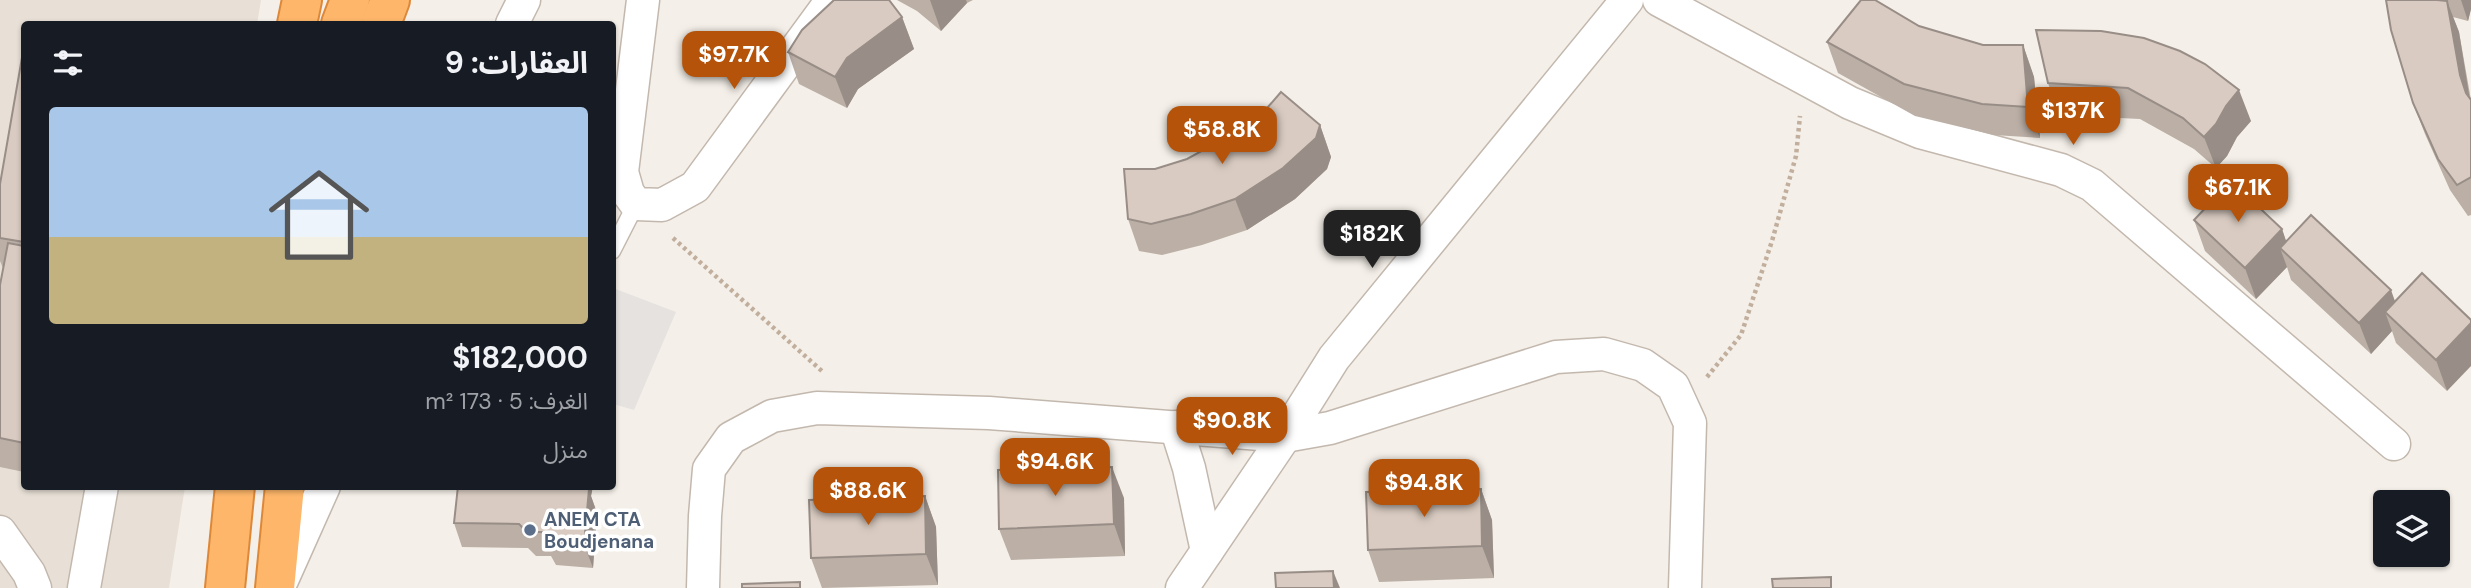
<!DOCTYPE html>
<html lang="ar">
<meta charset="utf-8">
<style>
:root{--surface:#171b24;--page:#242831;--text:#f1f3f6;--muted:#9ea1a6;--accent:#b45309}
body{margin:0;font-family:"DM Sans","Noto Sans Arabic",sans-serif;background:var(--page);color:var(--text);direction:rtl;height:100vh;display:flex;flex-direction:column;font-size:26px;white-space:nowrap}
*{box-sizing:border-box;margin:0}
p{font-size:23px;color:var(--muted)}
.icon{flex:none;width:38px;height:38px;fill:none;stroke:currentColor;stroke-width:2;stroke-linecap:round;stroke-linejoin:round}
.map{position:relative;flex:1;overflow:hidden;direction:ltr}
.panel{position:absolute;left:21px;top:21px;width:595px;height:469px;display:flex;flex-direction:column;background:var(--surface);border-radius:7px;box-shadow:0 2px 5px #0004;direction:rtl}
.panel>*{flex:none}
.tools{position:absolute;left:2373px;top:490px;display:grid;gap:14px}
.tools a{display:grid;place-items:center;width:77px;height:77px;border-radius:7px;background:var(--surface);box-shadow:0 2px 5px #0004;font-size:35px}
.price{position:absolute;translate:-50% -60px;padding:0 16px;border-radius:14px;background:var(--accent);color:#fff;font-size:23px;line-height:46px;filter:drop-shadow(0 2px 4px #0008)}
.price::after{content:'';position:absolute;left:50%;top:42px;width:21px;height:16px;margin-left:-10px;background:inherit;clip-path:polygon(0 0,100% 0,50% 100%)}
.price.active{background:#222;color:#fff}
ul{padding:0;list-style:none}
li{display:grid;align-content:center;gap:14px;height:371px;padding:0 28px}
li span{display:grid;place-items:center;height:217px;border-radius:7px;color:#555}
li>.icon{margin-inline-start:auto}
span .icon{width:126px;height:126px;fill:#fffc;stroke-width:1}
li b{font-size:30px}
h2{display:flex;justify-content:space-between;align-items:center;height:84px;padding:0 28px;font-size:30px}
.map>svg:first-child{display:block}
</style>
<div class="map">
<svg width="2471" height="588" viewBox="0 0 2471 588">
<rect width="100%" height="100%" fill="#f4efe8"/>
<path fill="#e8e0d6" d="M0,0H261L257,24H24V486L185,487L169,588H0Z"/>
<path fill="#e5e2e0" d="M613,288L676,312L634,410L613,404Z"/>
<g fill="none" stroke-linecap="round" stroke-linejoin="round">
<defs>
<path id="lane" d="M612,251L636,204"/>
<g id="street">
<path d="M643,0L622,172L628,193L636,204L662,205L695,187L832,0"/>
<path d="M1659,0L1850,103L1920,132L2061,170L2092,185L2394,444"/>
<path d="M512,24L524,0"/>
<path d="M1176,427L1189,468L1207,551"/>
<path d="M0,532L29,573L35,588"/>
<path d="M282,580L324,486"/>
<path d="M84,588L102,486"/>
<path d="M703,588L705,516L709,469L731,438L772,416L817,408L989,413L1285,436L1330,428L1556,357L1604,354L1643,365L1673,386L1690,423L1685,588"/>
<path d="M1182,588L1285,436L1334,358L1627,0"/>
</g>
<g id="highway">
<path d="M297,24L302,0"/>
<path d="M341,24L350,0"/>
<path d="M381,24L390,0"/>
<path d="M225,588L235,486"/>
<path d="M275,588L285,486"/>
</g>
</defs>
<use href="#lane" stroke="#c3b8ae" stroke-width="19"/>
<use href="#street" stroke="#c3b8ae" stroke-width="35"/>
<use href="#highway" stroke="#dd8839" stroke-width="42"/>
<g stroke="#c1ae9c" stroke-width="4.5" stroke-dasharray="3.5 3.5" stroke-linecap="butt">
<path d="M673,238L823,372"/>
<path d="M1707,377L1741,335L1772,241L1796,156L1800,116"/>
</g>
<use href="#lane" stroke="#fff" stroke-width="16"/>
<use href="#street" stroke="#fff" stroke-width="32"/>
<use href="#highway" stroke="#fdb66a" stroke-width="38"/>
</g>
<g fill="#bbafa6">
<path d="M897,0H973L967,3L941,31L917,11Z"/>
<path d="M2386,0H2471V9L2468,21L2453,17L2459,32L2471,100V215L2468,216L2450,190L2425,134L2413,103Z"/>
<path d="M902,17L914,49L858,89L847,108L799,84L788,52Z"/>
<path d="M1919,26L1983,45H2023L2034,77L2040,138L1994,135L1915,116L1838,73L1827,42Z"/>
<path d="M2144,38L2251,121L2237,137L2227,156L2216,168L2194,149L2140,119L2059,115L2048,83Z"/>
<path d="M24,46V472L0,467V285L3,268L0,261V184Z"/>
<path d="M1320,125L1331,157L1327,169L1295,199L1247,230L1202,245L1162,255L1139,251L1128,219L1155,169Z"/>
<path d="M2194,220L2282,229L2286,242L2395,301L2422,273L2447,391L2396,343L2392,331L2371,354L2291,280L2287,267L2256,299L2205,251Z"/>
<path d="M458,486H593L591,496L597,513L593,568L556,565L551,556H536L528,548L462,547L454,523Z"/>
<path d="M1481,489L1492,520L1494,578L1379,582L1368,550Z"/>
<path d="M925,496L936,527L938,585L822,588L811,558Z"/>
<path d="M1124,498L1125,556L1011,560L999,529Z"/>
</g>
<g fill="#988e87">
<path d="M930,0H966L967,3L941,31Z"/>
<path d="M2461,0H2471V9L2468,21Z"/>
<path d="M2447,1L2459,32L2471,107L2460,75Z"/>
<path d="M902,17L914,49L858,89L847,108L835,77L847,58Z"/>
<path d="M2023,45L2034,77L2040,138L2028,107Z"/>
<path d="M2239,90L2251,121L2237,137L2227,156L2216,168L2204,137L2226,106Z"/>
<path d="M1320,125L1331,157L1327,169L1295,199L1247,230L1235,199Z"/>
<path d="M2282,229L2293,261L2280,248L2287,267L2256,299L2245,268Z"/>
<path d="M2391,290L2402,321L2385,312L2392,331L2371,354L2359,323Z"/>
<path d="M2471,323V366L2447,391L2436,360Z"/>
<path d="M1112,467L1124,498L1125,556L1114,524Z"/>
<path d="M585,486H593L591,496L597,513L593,568L584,544Z"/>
<path d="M1481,489L1492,520L1494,578L1482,546Z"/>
<path d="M925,496L936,527L938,585L926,554Z"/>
<path d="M1333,571L1340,588H1334Z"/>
</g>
<g fill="#d9cbc1" stroke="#988e87" stroke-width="2">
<path d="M834,0H889L902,17L847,58L835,77L788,52L802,30Z"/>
<path d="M1861,0H1875L1919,26L1983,45H2023L2028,107L1982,104L1904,84L1827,42Z"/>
<path d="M2386,0H2437L2447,1L2460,75L2466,93L2471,100V177L2457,185L2438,159L2413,103L2391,30Z"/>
<path d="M2036,30L2101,31L2144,38L2180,51L2205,64L2239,90L2226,106L2216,124L2204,137L2183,118L2128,88L2048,83Z"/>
<path d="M24,46V242L0,238V184Z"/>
<path d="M1281,92L1320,125L1316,138L1283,168L1235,199L1191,214L1151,224L1128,219L1124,169H1155L1187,159L1211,146L1261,115Z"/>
<path d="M2231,181L2282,229L2245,268L2194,220Z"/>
<path d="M2311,215L2391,290L2359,323L2280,248Z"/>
<path d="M8,243L24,246V443L0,438V285Z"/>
<path d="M2422,273L2471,320V323L2436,360L2385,312Z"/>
<path d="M1112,467L1114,524L999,529L998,470Z"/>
<path d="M458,486H587L589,489L584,544L548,541L542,532H527L519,524L454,523Z"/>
<path d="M1481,489L1482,546L1368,550L1366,492Z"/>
<path d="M925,496L926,554L811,558L809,500Z"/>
<path d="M1333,571L1334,588H1276L1275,573Z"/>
<path d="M1831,577V588H1773L1772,579Z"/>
<path d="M800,582V588H742V584Z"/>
</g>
<circle fill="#5c6f8a" stroke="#fff" stroke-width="2.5" cx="530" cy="530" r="7"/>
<g text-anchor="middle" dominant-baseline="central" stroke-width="7" stroke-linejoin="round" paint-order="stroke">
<g font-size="19" font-weight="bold" fill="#4e5e75" stroke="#fff" text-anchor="start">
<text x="544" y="519">ANEM CTA<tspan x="544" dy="22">Boudjenana</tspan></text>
</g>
</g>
</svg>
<div class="tools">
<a><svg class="icon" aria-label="layers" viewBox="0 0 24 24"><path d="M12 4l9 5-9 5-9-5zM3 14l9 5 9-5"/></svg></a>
</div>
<b class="price" style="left:734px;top:91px">$97.7K</b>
<b class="price" style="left:2073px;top:147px">$137K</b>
<b class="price" style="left:1222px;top:166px">$58.8K</b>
<b class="price" style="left:2238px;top:224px">$67.1K</b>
<b class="price active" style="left:1372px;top:270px">$182K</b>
<b class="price" style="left:1232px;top:457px">$90.8K</b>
<b class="price" style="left:1055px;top:498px">$94.6K</b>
<b class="price" style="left:1424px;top:519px">$94.8K</b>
<b class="price" style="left:868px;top:527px">$88.6K</b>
<section class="panel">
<h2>العقارات: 9<svg class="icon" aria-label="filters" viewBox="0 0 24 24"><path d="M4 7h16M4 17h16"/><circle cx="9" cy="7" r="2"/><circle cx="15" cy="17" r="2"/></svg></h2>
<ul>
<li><span style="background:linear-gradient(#a9c7e8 60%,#c2b280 0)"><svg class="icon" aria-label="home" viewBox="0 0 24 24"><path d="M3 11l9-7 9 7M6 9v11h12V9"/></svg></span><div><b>$182,000</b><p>الغرف: 5 · 173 m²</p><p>منزل</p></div></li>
</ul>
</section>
</div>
